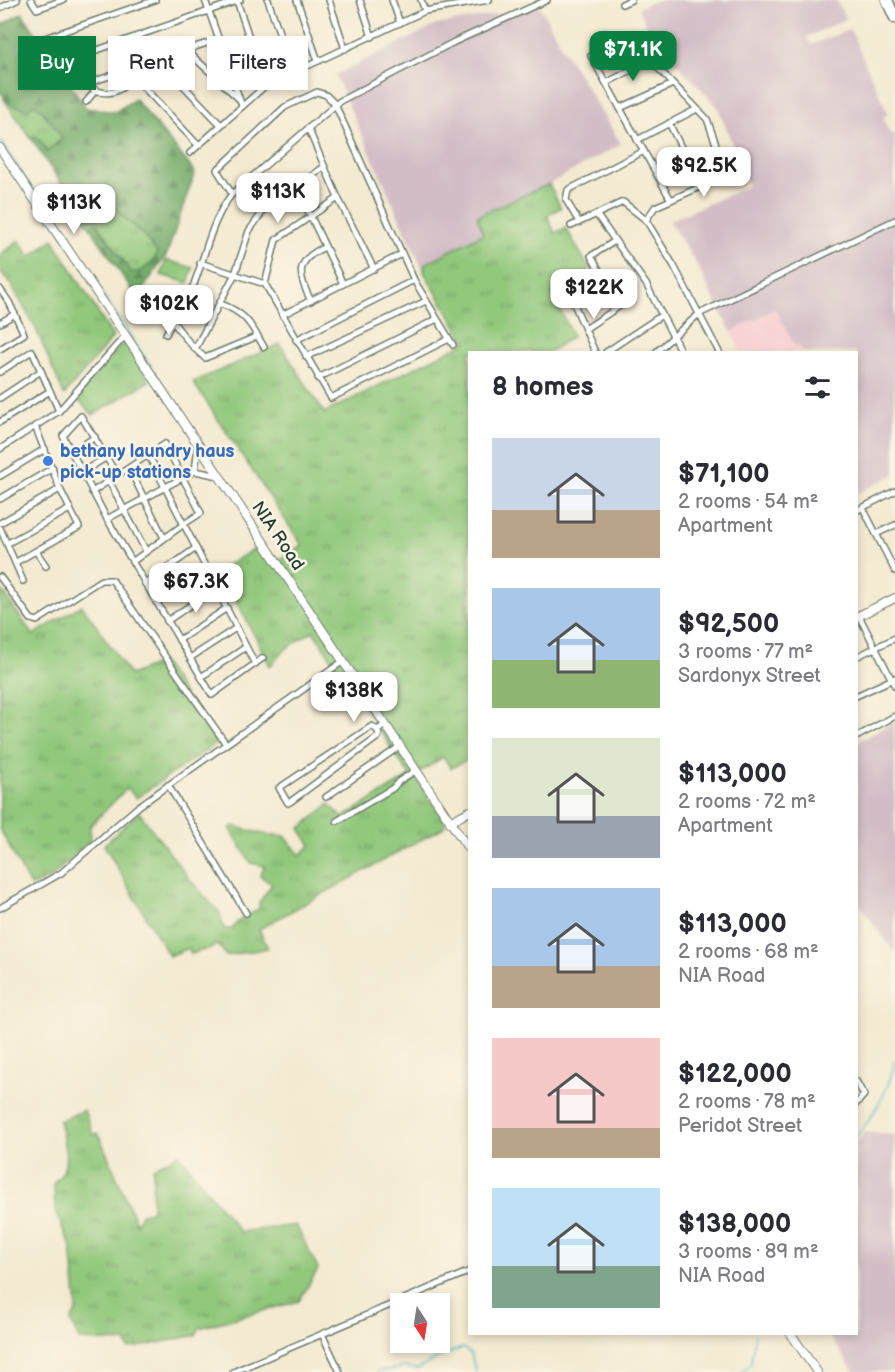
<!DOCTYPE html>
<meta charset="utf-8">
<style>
:root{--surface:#fff;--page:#f2f2f3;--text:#2b2b33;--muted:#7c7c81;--accent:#0b8043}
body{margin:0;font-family:"Balsamiq Sans",sans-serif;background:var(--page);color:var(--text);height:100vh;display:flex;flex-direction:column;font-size:22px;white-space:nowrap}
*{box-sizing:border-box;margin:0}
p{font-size:20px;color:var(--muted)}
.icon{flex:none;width:33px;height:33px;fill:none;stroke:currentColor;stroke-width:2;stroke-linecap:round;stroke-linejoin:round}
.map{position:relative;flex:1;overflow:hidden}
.sheet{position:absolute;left:468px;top:351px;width:390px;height:984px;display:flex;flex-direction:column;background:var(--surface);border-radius:0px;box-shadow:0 3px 9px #0003}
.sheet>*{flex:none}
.hud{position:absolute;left:18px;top:36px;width:360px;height:54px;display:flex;gap:12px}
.needle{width:39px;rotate:168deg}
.buttons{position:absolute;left:390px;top:1293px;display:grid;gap:12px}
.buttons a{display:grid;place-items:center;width:60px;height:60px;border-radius:0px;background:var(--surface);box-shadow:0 3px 9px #0003;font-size:30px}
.price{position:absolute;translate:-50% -51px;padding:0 14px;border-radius:12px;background:#fff;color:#222;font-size:20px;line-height:39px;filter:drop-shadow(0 2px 3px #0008)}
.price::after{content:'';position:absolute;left:50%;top:36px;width:18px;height:14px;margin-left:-9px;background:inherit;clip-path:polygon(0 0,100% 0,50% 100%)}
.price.selected{background:var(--accent);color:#fff}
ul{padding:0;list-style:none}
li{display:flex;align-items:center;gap:18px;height:150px;padding:0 24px}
li span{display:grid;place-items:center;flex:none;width:168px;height:120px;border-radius:0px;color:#555}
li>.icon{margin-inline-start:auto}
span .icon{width:72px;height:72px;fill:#fffc;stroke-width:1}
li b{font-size:26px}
h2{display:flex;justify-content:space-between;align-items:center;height:72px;padding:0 24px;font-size:26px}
.pill{padding:0 21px;border-radius:0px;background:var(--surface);box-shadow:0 3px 9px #0003;font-size:21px;line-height:54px}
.pill.selected{background:var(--accent);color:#fff}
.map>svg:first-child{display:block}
</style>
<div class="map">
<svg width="895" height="1372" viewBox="0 0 895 1372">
<defs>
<pattern id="grass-tufts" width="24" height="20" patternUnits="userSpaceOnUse" patternTransform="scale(1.5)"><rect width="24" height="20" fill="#91c87b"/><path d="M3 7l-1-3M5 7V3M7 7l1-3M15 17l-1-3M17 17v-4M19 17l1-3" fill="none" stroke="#76a466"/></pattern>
<pattern id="forest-firs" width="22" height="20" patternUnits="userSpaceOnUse" patternTransform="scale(1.5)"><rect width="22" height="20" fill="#74ac6b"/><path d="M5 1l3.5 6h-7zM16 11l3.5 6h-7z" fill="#5f8d59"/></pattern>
</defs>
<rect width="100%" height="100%" fill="#fcf5e5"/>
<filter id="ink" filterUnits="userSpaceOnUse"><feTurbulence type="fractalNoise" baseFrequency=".0167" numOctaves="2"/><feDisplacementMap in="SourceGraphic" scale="12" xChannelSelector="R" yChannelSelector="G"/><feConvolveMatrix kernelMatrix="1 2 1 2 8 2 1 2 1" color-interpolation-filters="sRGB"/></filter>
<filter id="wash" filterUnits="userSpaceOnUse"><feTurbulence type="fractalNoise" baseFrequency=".008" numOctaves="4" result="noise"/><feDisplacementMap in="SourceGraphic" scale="24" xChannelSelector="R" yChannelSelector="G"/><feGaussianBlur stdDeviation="1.35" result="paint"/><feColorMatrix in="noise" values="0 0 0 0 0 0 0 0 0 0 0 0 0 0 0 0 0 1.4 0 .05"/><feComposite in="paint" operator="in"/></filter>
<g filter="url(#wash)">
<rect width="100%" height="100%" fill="#f4ead1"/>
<path fill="#f7cfd1" d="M776,309L796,348L800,346L803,352H741L731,332Z"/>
<g fill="#d2bdc6">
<path d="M657,0H836L846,19L807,37L811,45L850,29L888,114L883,118L890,134H895V474L857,494L856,352H803L800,346L796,348L775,309L731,332L694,260L669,221L748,186L718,107L650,35L638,8Z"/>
<path d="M537,1L563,49L621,144L549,184L477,216L483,234L426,264L424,272L335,75L436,25L511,12Z"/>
<path d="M895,721V952H894L857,901L856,743Z"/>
<path d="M865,1132L895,1135V1372H854L828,1334H856V1144Z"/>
</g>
<g fill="url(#grass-tufts)" stroke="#588258" stroke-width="1.5">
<path d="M3,98L12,105L34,104L42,110L63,138L47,152L35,136L30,137Z"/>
<path d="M549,184L561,208L547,215L555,233L566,228L590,270L552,294L573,336L549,352H470L469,759L451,768L443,757L414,776L445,821L444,827L259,929L268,948L226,956L219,945L191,954L189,948L169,956L104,845L139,812L190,880L220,913L224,929H232L237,922L259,909V903L272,884L260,876L265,866L251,863L230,828L234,826L263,834L285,836L300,855L311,845L300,829L329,804L343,818L410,776L313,631L286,649L270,666L220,569L260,546L273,564L302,545L193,382L280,344L324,413L466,342L424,272L425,264L483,234L477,216Z"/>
<path d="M112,207L144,236L157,252C155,264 143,271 132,273L97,223L90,227L81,213L102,212Z"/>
<path d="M53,239L113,337L64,395L36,329L10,283L0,271V255L19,240L30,257Z"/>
<path d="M125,341L149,381L93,415L76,398Z"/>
<path d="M0,588L33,635L82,605L130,675L162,662L217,743L136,798L127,788L90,826L91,840L49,879L30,886L0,829Z"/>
<path d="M84,1110L93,1135L98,1133L136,1223L141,1214L152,1210L153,1168L179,1154L240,1232L296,1225L318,1269L299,1301L199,1328L196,1335L129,1349L126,1342L79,1340L71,1322L77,1309L71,1246L55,1212L54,1182C74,1169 63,1139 59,1121Z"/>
</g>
<path fill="url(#forest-firs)" stroke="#4a7450" stroke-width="1.5" d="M22,13L86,108L115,112L135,99L195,172L167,254L137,298L90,227L96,223L132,273C143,271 155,264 157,252L144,236L113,207L102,212L98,218L90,219L83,212L81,213L30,137L35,136L44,145L47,152L62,138L42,110L34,104L28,110L12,105L0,92V26Z"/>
<path fill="#91c87b" stroke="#588258" stroke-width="1.5" d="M166,260L193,268L188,283L161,275Z"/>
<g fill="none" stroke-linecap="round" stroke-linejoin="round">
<g stroke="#50bbcc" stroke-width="1.5">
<path d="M0,140L176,404"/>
<path d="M856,1137C875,1114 890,1089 895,1060"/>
<path d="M377,1372L404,1367L418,1369L441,1356L463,1348L471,1354L476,1372"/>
<path d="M741,1372L751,1364L755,1334"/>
</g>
</g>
</g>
<g filter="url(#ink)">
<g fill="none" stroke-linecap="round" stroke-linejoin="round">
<defs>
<g id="street">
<path d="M31,0L37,9L63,0"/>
<path d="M205,0L242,106"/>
<path d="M268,0L293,73"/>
<path d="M297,0L318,61"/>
<path d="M329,0L345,49"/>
<path d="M360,0L372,37"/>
<path d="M392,0L400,23"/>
<path d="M421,0L425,11"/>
<path d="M237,1L265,86"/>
<path d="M622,4L631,0"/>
<path d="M0,8L17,0"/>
<path d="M51,36C68,65 99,120 133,77"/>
<path d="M42,39L155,0"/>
<path d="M186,50L238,98"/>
<path d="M158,59L221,125"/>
<path d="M66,61L240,0"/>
<path d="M133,76L198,145"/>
<path d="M606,83L651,60"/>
<path d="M86,84L219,39"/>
<path d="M86,102L95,91"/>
<path d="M620,108L673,84"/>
<path d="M669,123L701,187"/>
<path d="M308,128L338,198L374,269"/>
<path d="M637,140L697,109"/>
<path d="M190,153L265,86L425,11L489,0"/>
<path d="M232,194L217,170L285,107L317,92L326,95L335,104L414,280L453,345"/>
<path d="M303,200L343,284"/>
<path d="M596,214L646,284L681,352"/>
<path d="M646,220L655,207L727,175L707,119L630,39L591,56L671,200"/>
<path d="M579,222L566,200L568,190L644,151"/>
<path d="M571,226L623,202L646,220L674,266L719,352"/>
<path d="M200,263L265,284L331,398L449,339"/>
<path d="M265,284L276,240L338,198"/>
<path d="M0,289L9,302L24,334L0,349"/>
<path d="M158,296C170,319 184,340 205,358L258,336"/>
<path d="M311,301C298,276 294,260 325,247"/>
<path d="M221,304C246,313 251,325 264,347"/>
<path d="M282,315L402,254"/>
<path d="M0,323L15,314"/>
<path d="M585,329L620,306L591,256L615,241"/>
<path d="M166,334C172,321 181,311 188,298C205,263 208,224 232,194L340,101L454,42L547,0"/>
<path d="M296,340L414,280"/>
<path d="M195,349L235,274L249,231L264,210L324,167"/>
<path d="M595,352L571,297L604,278"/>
<path d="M606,352L662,315"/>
<path d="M656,352L699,314L895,220"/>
<path d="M306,357L426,301"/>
<path d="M0,372L32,351L59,411"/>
<path d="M318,378L437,319"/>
<path d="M0,398L41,371"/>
<path d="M0,422L50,391"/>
<path d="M198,446L195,471L219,476"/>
<path d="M0,449L59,411L124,337"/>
<path d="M72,452L95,437"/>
<path d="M149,456L255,664"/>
<path d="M129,468L164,538"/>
<path d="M82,472L107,457"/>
<path d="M117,475L81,416L63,436L107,519L212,695L263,658"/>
<path d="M0,476L45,449"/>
<path d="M109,481L146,551"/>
<path d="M92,492L165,444L201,513L184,524L132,562"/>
<path d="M0,499L53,468"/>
<path d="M863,508L895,571"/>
<path d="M856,511L895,491"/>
<path d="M107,519L195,471"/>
<path d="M0,523L60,489"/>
<path d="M0,528L23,581"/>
<path d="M876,534L895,525"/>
<path d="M8,543L70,509"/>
<path d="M36,551L46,566"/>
<path d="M16,562L79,527L60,489L35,426"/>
<path d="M0,577L31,619L37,621L101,580H112L226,744"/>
<path d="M145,584L196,548"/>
<path d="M156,602L206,568"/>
<path d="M859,616L895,686"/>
<path d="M167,621L216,588"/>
<path d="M179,640L227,608"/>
<path d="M856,657L895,638"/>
<path d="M190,658L236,628"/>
<path d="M201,677L246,647"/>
<path d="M856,696L895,678"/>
<path d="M377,730L372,726L279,788L288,803L290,802L378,737L379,734L377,730L385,725"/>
<path d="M856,737L895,716"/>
<path d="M168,785L246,913"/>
<path d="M326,797L399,747"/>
<path d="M337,821L393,788L399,781L415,771"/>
<path d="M0,908L61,873L139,806L342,662"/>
<path d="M856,1081L864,1095L856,1104"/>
<path d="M322,1334L340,1372"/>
<path d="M233,1372L470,1271"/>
</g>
<g id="secondary">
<path d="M0,148L470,851"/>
<path d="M856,617L895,598"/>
<path d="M450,822L470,811"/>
<path d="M791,1334L817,1372"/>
</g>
<path id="highway" d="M887,0L895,18"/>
</defs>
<use href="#street" stroke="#6a7a6b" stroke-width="8"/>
<use href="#secondary" stroke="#6a7a6b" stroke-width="10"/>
<use href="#highway" stroke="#6a7a6b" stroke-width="13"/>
<use href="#street" stroke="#fff" stroke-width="5"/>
<use href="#secondary" stroke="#fff" stroke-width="8"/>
<use href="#highway" stroke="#fff" stroke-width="10"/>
</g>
</g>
<circle fill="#3f7fe0" stroke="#fcf5e5" stroke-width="2" cx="48" cy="461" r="6"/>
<g text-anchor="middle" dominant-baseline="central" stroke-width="5" stroke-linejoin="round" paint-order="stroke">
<g font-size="18" font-weight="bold" fill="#366cbe" stroke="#fcf5e5" text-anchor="start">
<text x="60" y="451">bethany laundry haus<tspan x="60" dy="21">pick-up stations</tspan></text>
</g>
<g font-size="18" fill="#1f3d34" stroke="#fcf5e5">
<text transform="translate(278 536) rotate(56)">NIA Road</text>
</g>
</g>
</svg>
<div class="buttons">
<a><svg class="needle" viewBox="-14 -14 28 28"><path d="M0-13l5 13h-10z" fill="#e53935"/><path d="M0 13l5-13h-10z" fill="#7c7c81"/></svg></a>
</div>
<b class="price selected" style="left:633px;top:82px">$71.1K</b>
<b class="price" style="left:704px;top:198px">$92.5K</b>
<b class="price" style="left:278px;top:224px">$113K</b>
<b class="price" style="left:74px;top:235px">$113K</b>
<b class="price" style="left:594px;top:320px">$122K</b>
<b class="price" style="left:169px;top:336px">$102K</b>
<b class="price" style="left:196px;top:614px">$67.3K</b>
<b class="price" style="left:354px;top:723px">$138K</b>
<div class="hud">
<a class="pill selected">Buy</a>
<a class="pill">Rent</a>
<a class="pill">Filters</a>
</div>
<section class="sheet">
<h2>8 homes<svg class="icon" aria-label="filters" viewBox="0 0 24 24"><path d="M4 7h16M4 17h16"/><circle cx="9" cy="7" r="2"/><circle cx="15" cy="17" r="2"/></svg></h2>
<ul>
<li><span style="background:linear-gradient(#c9d6e8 60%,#b9a48a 0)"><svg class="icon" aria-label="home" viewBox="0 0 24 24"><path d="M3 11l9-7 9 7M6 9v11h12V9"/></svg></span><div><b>$71,100</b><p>2 rooms · 54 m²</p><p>Apartment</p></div></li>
<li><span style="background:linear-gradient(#a9c7e8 60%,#8fb573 0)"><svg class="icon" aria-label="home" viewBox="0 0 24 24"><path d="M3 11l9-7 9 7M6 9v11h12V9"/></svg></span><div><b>$92,500</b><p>3 rooms · 77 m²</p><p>Sardonyx Street</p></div></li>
<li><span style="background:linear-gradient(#dfe7d0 65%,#9aa5b1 0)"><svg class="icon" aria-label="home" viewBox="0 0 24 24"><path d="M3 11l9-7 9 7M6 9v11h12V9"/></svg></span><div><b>$113,000</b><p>2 rooms · 72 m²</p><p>Apartment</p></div></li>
<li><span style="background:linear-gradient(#a9c7e8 65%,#b9a48a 0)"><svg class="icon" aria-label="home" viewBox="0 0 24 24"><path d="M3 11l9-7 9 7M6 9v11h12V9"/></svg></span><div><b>$113,000</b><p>2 rooms · 68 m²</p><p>NIA Road</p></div></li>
<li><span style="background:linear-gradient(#f6c9c9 75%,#b9a48a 0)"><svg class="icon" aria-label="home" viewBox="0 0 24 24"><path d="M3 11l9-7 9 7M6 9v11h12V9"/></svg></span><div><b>$122,000</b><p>2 rooms · 78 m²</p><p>Peridot Street</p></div></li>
<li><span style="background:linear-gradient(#bfe0f5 65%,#7fa58c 0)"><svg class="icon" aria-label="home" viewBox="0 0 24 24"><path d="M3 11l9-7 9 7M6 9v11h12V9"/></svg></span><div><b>$138,000</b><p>3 rooms · 89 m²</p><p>NIA Road</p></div></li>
</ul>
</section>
</div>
